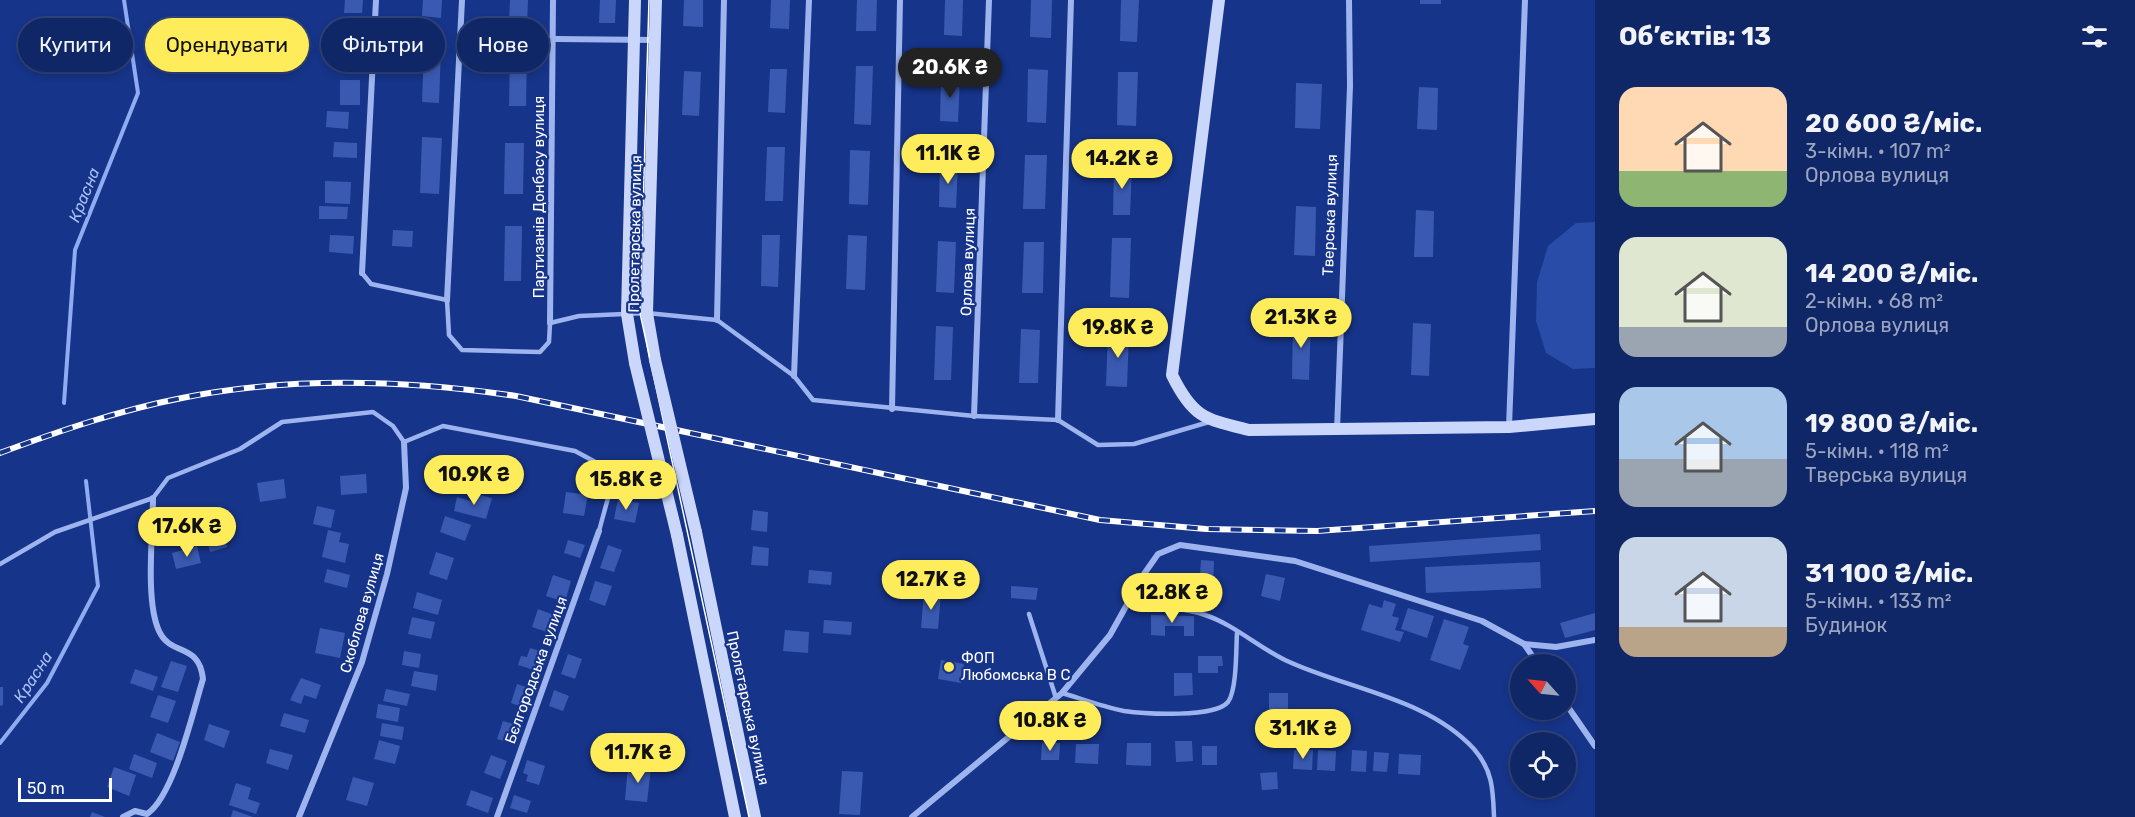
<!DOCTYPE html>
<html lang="uk">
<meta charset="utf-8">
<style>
:root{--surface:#102767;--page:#1e3370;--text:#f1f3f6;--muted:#9ca5c0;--line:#30447b;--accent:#ffec5b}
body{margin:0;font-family:Rubik,sans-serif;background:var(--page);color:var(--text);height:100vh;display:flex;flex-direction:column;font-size:22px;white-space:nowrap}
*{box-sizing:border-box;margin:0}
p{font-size:20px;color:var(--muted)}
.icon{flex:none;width:33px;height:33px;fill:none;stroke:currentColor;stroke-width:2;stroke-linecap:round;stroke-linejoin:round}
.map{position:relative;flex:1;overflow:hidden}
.side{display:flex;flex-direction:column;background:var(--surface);width:540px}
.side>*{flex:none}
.top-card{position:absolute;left:18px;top:18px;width:570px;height:54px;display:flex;gap:12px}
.needle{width:39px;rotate:297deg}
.tools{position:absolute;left:1510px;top:654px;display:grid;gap:12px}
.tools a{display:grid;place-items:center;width:66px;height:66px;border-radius:50%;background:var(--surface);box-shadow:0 3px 9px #0003,0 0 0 2px var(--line);font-size:30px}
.scale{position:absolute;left:18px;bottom:15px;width:94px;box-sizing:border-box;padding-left:6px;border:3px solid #fff;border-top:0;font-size:16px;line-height:21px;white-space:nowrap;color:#fff;-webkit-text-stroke:4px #163489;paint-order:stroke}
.price{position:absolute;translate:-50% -51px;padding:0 14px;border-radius:21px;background:var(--accent);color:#111;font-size:20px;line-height:39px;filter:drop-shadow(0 2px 3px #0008)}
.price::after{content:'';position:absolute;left:50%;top:36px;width:18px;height:14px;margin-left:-9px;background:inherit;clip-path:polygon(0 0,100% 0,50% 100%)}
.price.on{background:#222;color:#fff}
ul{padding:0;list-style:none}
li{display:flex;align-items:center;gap:18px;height:150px;padding:0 24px}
li span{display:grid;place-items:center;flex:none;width:168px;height:120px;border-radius:18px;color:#555}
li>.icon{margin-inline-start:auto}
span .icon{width:72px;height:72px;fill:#fffc;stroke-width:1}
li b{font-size:26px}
h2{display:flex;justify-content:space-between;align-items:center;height:72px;padding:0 24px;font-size:26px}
.pill{padding:0 21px;border-radius:27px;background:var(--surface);box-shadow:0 3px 9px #0003,0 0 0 2px var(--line);font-size:21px;line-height:54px}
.pill.on{background:var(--accent);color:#111}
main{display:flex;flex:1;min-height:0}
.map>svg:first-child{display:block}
</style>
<main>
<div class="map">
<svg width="1595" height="817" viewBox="0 0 1595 817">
<rect width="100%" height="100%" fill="#163489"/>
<path fill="#284ca8" d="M1595,222V368L1573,369L1546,353L1536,321L1537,282L1548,246L1576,223Z"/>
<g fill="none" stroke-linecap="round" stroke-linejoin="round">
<g stroke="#8facf2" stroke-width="4">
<path d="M64,403L75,250L138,93L124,0"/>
<path d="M0,743L47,683L98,586L86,481"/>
</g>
</g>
<g fill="#3a5ab1">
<path d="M345,0H363L362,13H344Z"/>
<path d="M423,0H442L441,18L422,16Z"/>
<path d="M510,0H528L527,24L509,23Z"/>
<path d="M600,0H616L615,23H599Z"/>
<path d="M684,0H703V27L683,26Z"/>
<path d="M771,0H790L789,29L770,28Z"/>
<path d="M857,0H877L876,31H856Z"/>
<path d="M945,0H963L962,36L944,35Z"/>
<path d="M1031,0H1052L1051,38L1030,37Z"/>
<path d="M1121,0H1139L1137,42L1120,41Z"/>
<rect x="1420" y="0" width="21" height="4"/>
<path d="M340,18H363L362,36H340Z"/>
<path d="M424,49L441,50L439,103L422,102Z"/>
<path d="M342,50L363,51L362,69L341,68Z"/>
<path d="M510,54H527L526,106H509Z"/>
<path d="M856,66H873L871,125L854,124Z"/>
<path d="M770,69H787L785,113L768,112Z"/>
<path d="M1028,69L1048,70L1046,123L1027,122Z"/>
<path d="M684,71L701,72L699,116L682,115Z"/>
<path d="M1118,72H1138L1136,126L1117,125Z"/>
<path d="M941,76L960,77L958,122L940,121Z"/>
<rect x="340" y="80" width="20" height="25"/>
<path d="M1296,83L1322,84L1320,129L1295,128Z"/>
<path d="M1419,87L1438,88L1437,130L1417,129Z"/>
<path d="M327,111L349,112L348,129L326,127Z"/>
<path d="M422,137L442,138L439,194L420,193Z"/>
<path d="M334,142L357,143V158L333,157Z"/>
<path d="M505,143H524L523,194H504Z"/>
<path d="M767,147H785L783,201H765Z"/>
<path d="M850,150L870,151L868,205L849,204Z"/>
<path d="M1025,155H1047L1045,209H1023Z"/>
<path d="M940,163H958L956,208L939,207Z"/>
<path d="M1114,165L1132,166L1130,215H1113Z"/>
<path d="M325,181L351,182L350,204L325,203Z"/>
<path d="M319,206L348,207L347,219H319Z"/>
<path d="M1296,206L1316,207L1315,256L1294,255Z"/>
<path d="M1416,210L1434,211L1433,257H1414Z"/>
<path d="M505,226H522L521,281H504Z"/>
<path d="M393,230L413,231L412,247L392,246Z"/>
<path d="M330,235L354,236L353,254L329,252Z"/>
<path d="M762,235H780L778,287L761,286Z"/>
<path d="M848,235L867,236L865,290L846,289Z"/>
<path d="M1112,238H1131L1129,298L1110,297Z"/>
<path d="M938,241L956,242L954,293L936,292Z"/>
<path d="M1024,242H1044L1043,293H1022Z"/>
<path d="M1293,320H1311L1309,380L1292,379Z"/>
<path d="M1413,323L1431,324L1429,376L1411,375Z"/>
<path d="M936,326L953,327L951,380H934Z"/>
<path d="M1021,329L1040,330L1038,383H1019Z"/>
<path d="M1108,331L1129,332L1127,387L1106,386Z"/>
<path d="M460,471L481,476L476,494L455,489Z"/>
<path d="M366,474L367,493L341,495L340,476Z"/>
<path d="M284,479L286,498L260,502L257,483Z"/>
<path d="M566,492L588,495L584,516L563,513Z"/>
<path d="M476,494L492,498L486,519L454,511L457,497L474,502Z"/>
<path d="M618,499L639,503L635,523L614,519Z"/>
<path d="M317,506L335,510L331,528L313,524Z"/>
<path d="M753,510L768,512L767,532L751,530Z"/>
<path d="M445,516L471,525L465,541L440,532Z"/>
<path d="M222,529L227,547L210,552L205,533Z"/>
<path d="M328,530L341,533L339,542L349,544L345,563L322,557Z"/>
<path d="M1540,534L1541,550L1370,562L1369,546Z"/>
<path d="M568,540L585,545L580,558L564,553Z"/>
<path d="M608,545L622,550L614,572L600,568Z"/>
<path d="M197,546L201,563L176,569L172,553Z"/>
<path d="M753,546L769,548L768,566L751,565Z"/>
<path d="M436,552L454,558L447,580L429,574Z"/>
<path d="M1201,560L1214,561L1213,589H1199Z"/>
<path d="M1540,562L1541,588L1426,593L1425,567Z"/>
<path d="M327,569L350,575L347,588L324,582Z"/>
<path d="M809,570L832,572L831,585L808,583Z"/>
<path d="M1266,574L1285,578L1280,601L1261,596Z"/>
<path d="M553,575L571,581L565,602L546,596Z"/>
<path d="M595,581L612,586L605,606L589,600Z"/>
<path d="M1011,586L1038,588L1036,600L1011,598Z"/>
<path d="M417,592L442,600L438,615L413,608Z"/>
<path d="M924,592L941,593L938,629L921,628Z"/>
<path d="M1384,600L1396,604L1392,616L1399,618L1395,630L1404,632L1400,642L1361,630L1369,604L1382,608Z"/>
<path d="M1408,608L1434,616L1427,638L1401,629Z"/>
<path d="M538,609L559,617L553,634L532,627Z"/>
<path d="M1595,613V630L1565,638L1560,623Z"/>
<path d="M1151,615L1194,616V636H1184V626H1165V636L1151,635Z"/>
<path d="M412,617L435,622L431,639L408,634Z"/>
<path d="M1444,619L1469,627L1463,644L1469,646L1460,670L1430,660Z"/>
<path d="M824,620L852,622L851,635L823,633Z"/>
<path d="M320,628L345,633L340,658L315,653Z"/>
<path d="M785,630L809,632L808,653L783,651Z"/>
<path d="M530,648L546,653L540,672L518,665L521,656L527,657Z"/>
<path d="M404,651L421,654L419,668L402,665Z"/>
<path d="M568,654L582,659L575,679L561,674Z"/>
<path d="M1198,656H1222L1223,666H1218V673H1198Z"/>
<path d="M941,660L964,664L961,683L938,679Z"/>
<path d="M171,661L187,666L178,692L161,687Z"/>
<path d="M135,669L158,677L153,691L130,683Z"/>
<path d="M414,671L438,675L436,691L411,686Z"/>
<path d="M1174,673H1192L1193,695L1174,696Z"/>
<path d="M301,678L321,685L316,699L304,695L301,704L290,700Z"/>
<path d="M517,684L532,689L525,708L511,703Z"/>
<path d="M0,687H3V705L0,706Z"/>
<path d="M386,689L410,694L407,706L383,701Z"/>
<path d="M554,690L569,696L563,711L549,706Z"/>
<rect x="1269" y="693" width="19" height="18"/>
<path d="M158,695L176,701L168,723L150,717Z"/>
<path d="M378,704L400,708L398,722L376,718Z"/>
<path d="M284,713L309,720L305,733L280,726Z"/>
<path d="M503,721L520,726L514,744L497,739Z"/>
<path d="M382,723L404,727L402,740L380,736Z"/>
<path d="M209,724L230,731L224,748L204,740Z"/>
<path d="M157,733L180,742L173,761L150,752Z"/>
<path d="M379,740L400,746L395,764L374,759Z"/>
<path d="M1175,741H1192L1193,761L1176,762Z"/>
<path d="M1042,743H1060L1059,760H1041Z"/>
<path d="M1127,743H1151V766L1126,765Z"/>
<path d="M1076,744H1099L1098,764L1075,763Z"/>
<rect x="1202" y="746" width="15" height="19"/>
<path d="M270,749L293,755L288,770L266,763Z"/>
<path d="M1294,750H1313L1312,770L1293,769Z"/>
<path d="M1318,750L1336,751L1335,771L1317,770Z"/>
<path d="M1352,750L1367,751L1366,772L1351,771Z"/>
<path d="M1374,752L1389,753L1387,772L1373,771Z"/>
<path d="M134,754L157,763L152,778L129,769Z"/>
<path d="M1399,754L1421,755L1420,775L1398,774Z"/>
<path d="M491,755L507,761L500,779L484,773Z"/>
<path d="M527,760L545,766L539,785L526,781L528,775L523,773Z"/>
<path d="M628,766L651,768L647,802L625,800Z"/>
<path d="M114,767L136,775L129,796L107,787Z"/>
<path d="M842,771L863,772L860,815L839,814Z"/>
<path d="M1277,772L1278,789L1262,790L1260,773Z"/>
<path d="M353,777L374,783L367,806L346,800Z"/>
<path d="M236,783L251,788L248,799L260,803L256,814L229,805Z"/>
<path d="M471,790L493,798L488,813L466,805Z"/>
<path d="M514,795L531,801L527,813L510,808Z"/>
<path d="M233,810L253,817H231Z"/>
<path d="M92,812L105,817H90Z"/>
</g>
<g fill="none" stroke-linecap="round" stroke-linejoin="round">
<g stroke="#9db4ef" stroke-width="4.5">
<path d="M362,273L371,284L447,300L449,335L462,350L540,352L549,342L550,323L579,316L647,313L717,320L794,376L813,400L974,416L1058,420L1098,445L1134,444L1209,422"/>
<path d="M0,564L55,532L153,498L168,478L240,449L282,422L373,412L393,426L404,442L443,426L575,451L601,465L611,487L599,531"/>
<path d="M1128,605C1154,607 1181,607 1205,615C1233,624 1258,647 1285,660C1346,689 1426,697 1474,749C1493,771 1493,790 1494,817"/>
<path d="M1029,614L1056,698"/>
<path d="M1062,693C1082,699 1103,707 1124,711C1145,714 1215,718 1228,702C1237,690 1236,648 1237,633"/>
</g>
<g stroke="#9db4ef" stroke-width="6">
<path d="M460,38L654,40"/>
<path d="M362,273L376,0"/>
<path d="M447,300L462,0"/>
<path d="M717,320L724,0"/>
<path d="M550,323L553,0"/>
<path d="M794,376L809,0"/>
<path d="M892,409L900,0"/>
<path d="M974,416L989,0"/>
<path d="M1058,420L1071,0"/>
<path d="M1509,427L1525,0"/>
<path d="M1337,430L1350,86L1349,0"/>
<path d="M1524,644L1538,664"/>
<path d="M1566,704L1595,746"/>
<path d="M123,817L135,811L147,814C174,796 193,711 203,679C199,642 171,657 159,631C145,601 153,533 153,498"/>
<path d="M299,817L362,662L387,574L406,488L404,442"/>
<path d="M497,817L599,531"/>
<path d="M912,817L1062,693L1110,635L1144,574L1158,554L1180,545L1295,561L1482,621L1524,644L1556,647L1595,640"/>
</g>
<g stroke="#cbd7fa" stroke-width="12">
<path d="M1219,0L1172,375C1193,418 1205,419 1249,430L1509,427L1595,419"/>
<path d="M655,360L647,313L656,0"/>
<path d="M635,363L627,314L635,0"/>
<path d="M696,532L755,817"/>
<path d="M677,535L735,817"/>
</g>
<path stroke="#fff" stroke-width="1.5" d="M649,0L640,313L749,817"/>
<defs>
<path id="rail" d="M0,453C59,431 120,410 182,398C292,376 407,380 516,396L1100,520L1206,529L1317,531L1595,511"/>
</defs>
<use href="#rail" stroke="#fff" stroke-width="6"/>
<use href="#rail" stroke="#163489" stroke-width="4" stroke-dasharray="11" stroke-linecap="butt"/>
<g stroke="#cbd7fa" stroke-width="12">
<path d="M655,360L696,532"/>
<path d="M635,363L677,535"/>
</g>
</g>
<circle fill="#ffec5b" stroke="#163489" stroke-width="2" cx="949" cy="667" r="6"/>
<g text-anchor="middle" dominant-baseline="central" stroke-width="4.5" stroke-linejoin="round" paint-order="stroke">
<g font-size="15" fill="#fff" stroke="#163489">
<text transform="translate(539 197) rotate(-90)">Партизанів Донбасу вулиця</text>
<text transform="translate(1330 215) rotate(-88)">Тверська вулиця</text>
<text transform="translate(635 234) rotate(-89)">Пролетарська вулиця</text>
<text transform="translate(968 262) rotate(-88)">Орлова вулиця</text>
<text transform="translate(362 613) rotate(-74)">Скоблова вулиця</text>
<text transform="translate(536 670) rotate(-70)">Бєлгородська вулиця</text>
<text transform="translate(748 708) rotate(78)">Пролетарська вулиця</text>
</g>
<g font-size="15" fill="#fff" stroke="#163489" text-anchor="start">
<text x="961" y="658">ФОП<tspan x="961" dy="17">Любомська В С</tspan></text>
</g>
<g font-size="16" font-style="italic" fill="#a9bff6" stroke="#163489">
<text transform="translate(84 195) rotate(-68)">Красна</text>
<text transform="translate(33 677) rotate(-57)">Красна</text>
</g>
</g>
</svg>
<div class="tools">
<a><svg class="needle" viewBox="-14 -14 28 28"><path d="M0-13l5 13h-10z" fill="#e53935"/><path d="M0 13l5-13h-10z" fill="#9ca5c0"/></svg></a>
<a><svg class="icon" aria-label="locate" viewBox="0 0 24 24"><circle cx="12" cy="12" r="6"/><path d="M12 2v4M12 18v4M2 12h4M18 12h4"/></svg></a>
</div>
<div class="scale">50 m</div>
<b class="price on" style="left:950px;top:99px">20.6K ₴</b>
<b class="price" style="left:948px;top:185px">11.1K ₴</b>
<b class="price" style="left:1122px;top:190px">14.2K ₴</b>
<b class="price" style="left:1301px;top:349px">21.3K ₴</b>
<b class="price" style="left:1118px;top:359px">19.8K ₴</b>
<b class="price" style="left:474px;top:506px">10.9K ₴</b>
<b class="price" style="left:626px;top:511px">15.8K ₴</b>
<b class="price" style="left:187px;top:558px">17.6K ₴</b>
<b class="price" style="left:931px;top:611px">12.7K ₴</b>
<b class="price" style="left:1172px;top:624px">12.8K ₴</b>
<b class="price" style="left:1050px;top:752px">10.8K ₴</b>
<b class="price" style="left:1303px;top:760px">31.1K ₴</b>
<b class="price" style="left:638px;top:784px">11.7K ₴</b>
<div class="top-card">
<a class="pill">Купити</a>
<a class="pill on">Орендувати</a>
<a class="pill">Фільтри</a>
<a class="pill">Нове</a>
</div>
</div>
<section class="side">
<h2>Об’єктів: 13<svg class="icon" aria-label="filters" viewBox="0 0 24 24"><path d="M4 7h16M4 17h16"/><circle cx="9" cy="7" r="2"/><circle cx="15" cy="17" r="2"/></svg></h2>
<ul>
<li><span style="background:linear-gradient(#ffd9b3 70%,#8fb573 0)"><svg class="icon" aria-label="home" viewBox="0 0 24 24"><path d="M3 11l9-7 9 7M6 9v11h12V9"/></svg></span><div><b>20 600 ₴/міс.</b><p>3-кімн. · 107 m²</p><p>Орлова вулиця</p></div></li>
<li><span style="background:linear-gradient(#dfe7d0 75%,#9aa5b1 0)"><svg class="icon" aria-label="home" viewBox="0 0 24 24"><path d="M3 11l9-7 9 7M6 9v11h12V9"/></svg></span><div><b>14 200 ₴/міс.</b><p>2-кімн. · 68 m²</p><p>Орлова вулиця</p></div></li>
<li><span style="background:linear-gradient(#a9c7e8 60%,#9aa5b1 0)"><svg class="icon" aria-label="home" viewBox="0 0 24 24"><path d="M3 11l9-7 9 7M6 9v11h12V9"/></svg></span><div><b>19 800 ₴/міс.</b><p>5-кімн. · 118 m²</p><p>Тверська вулиця</p></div></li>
<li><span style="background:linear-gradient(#c9d6e8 75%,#b9a48a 0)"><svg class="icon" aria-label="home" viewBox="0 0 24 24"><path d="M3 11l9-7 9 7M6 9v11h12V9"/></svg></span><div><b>31 100 ₴/міс.</b><p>5-кімн. · 133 m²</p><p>Будинок</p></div></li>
</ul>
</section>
</main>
